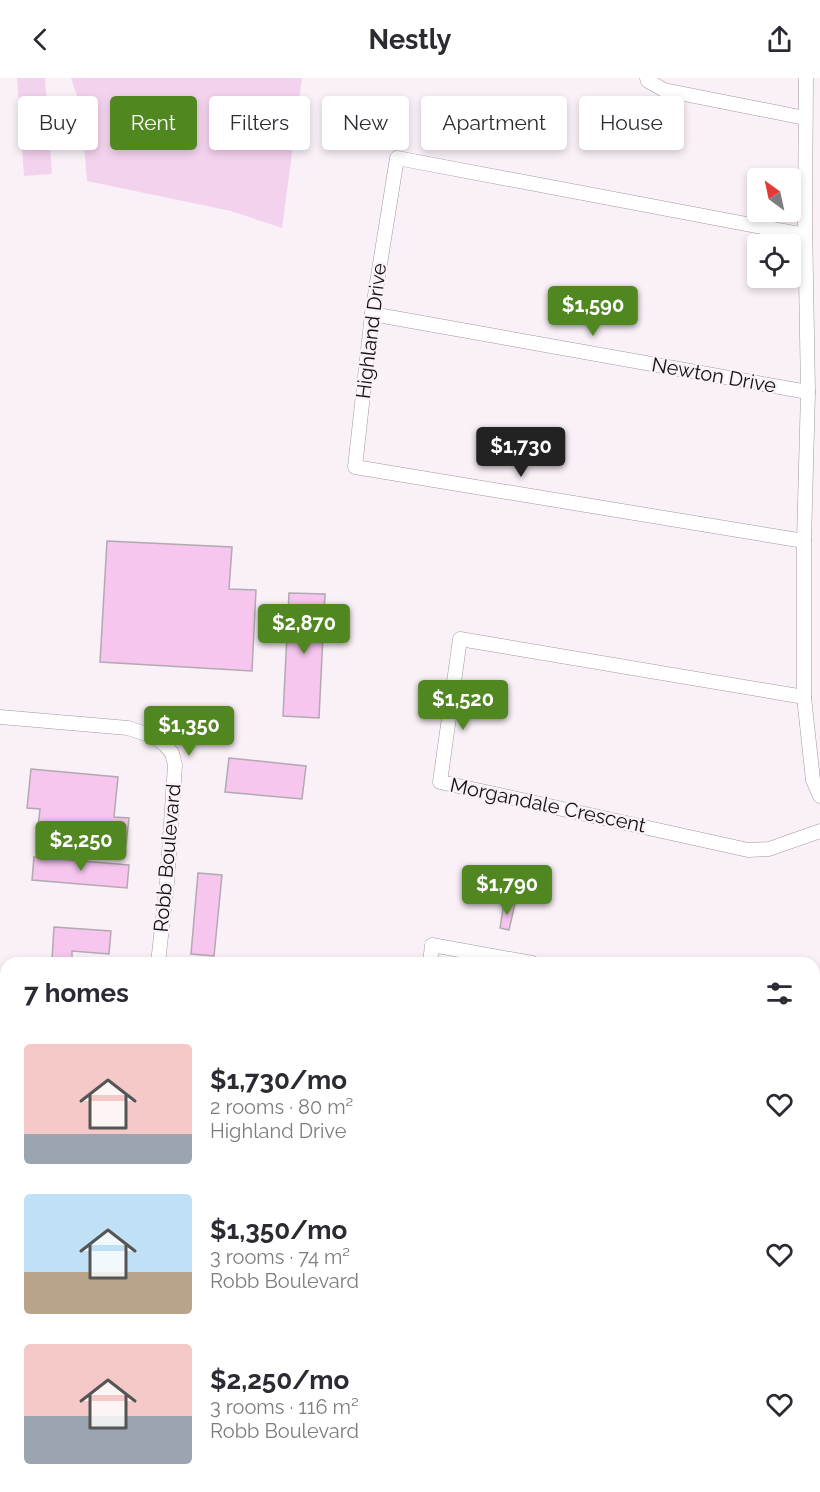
<!DOCTYPE html>
<meta charset="utf-8">
<style>
:root{--surface:#fff;--page:#f2f2f3;--text:#2b2b33;--muted:#7c7c81;--accent:#508721}
body{margin:0;font-family:Raleway,sans-serif;background:var(--page);color:var(--text);height:100vh;display:flex;flex-direction:column;font-size:22px;white-space:nowrap}
*{box-sizing:border-box;margin:0}
p{font-size:20px;color:var(--muted)}
.icon{flex:none;width:33px;height:33px;fill:none;stroke:currentColor;stroke-width:2;stroke-linecap:round;stroke-linejoin:round}
.map{position:relative;flex:1;overflow:hidden}
.side{position:absolute;left:0px;top:879px;width:820px;height:536px;display:flex;flex-direction:column;background:var(--surface);border-radius:18px 18px 0 0;box-shadow:0 3px 9px #0003}
.side>*{flex:none}
.banner{position:absolute;left:18px;top:18px;width:784px;height:54px;display:flex;gap:12px}
.needle{width:39px;rotate:327deg}
.fabs{position:absolute;left:747px;top:90px;display:grid;gap:12px}
.fabs a{display:grid;place-items:center;width:54px;height:54px;border-radius:6px;background:var(--surface);box-shadow:0 3px 9px #0003;font-size:30px}
.price{position:absolute;translate:-50% -51px;padding:0 14px;border-radius:6px;background:var(--accent);color:#fff;font-size:20px;line-height:39px;filter:drop-shadow(0 2px 3px #0008)}
.price::after{content:'';position:absolute;left:50%;top:36px;width:18px;height:14px;margin-left:-9px;background:inherit;clip-path:polygon(0 0,100% 0,50% 100%)}
.price.on{background:#222;color:#fff}
ul{padding:0;list-style:none}
li{display:flex;align-items:center;gap:18px;height:150px;padding:0 24px}
li span{display:grid;place-items:center;flex:none;width:168px;height:120px;border-radius:6px;color:#555}
li>.icon{margin-inline-start:auto}
span .icon{width:72px;height:72px;fill:#fffc;stroke-width:1}
li b{font-size:26px}
h2{display:flex;justify-content:space-between;align-items:center;height:72px;padding:0 24px;font-size:26px}
.pill{padding:0 21px;border-radius:6px;background:var(--surface);box-shadow:0 3px 9px #0003;font-size:21px;line-height:54px}
.pill.on{background:var(--accent);color:#fff}
header{display:flex;justify-content:space-between;align-items:center;height:78px;padding:0 24px;background:var(--surface);font-size:27px;font-weight:700}
.map>svg:first-child{display:block}
</style>
<header><svg class="icon" aria-label="back" viewBox="0 0 24 24"><path d="M15 5l-7 7 7 7"/></svg>Nestly<svg class="icon" aria-label="share" viewBox="0 0 24 24"><path d="M12 15V3M7 8l5-5 5 5M5 13v7h14v-7"/></svg></header>
<div class="map">
<svg width="820" height="1414" viewBox="0 0 820 1414">
<rect width="100%" height="100%" fill="#faf0f8"/>
<g fill="#f3d2ee">
<path d="M17,0H45L52,96L24,98Z"/>
<path d="M71,0H302L282,150L231,133L87,103L81,30Z"/>
<path d="M276,1409V1408L382,1409L381,1414H276Z"/>
</g>
<g fill="#f6c6ef" stroke="#b3a9b1" stroke-width="1.5">
<path d="M107,463L232,469L229,511L256,512L252,593L100,584Z"/>
<path d="M289,515L325,516L319,640L283,638Z"/>
<path d="M229,680L306,688L302,721L225,714Z"/>
<path d="M31,691L118,699L114,739L129,740L126,767L37,759L40,731L27,730Z"/>
<path d="M34,779L129,787L127,810L32,802Z"/>
<path d="M198,795L222,797L214,878L191,876Z"/>
<path d="M504,825H515L509,852L500,850Z"/>
<path d="M54,849L111,853L109,876L72,873V884L52,882Z"/>
</g>
<g fill="none" stroke-linecap="round" stroke-linejoin="round">
<defs>
<g id="minor">
<path d="M647,0L648,3L664,12L805,40"/>
<path d="M806,0L805,143L808,314L804,463V619L813,702L820,718"/>
<path d="M372,236L808,314"/>
<path d="M804,463L355,389L372,236L397,80L805,157"/>
<path d="M804,619L460,561L440,704L748,772L769,771L820,753"/>
<path d="M0,639L128,650L155,659L165,667L172,675L175,687L167,804L158,885"/>
<path d="M430,885L432,867L532,885"/>
<path d="M814,1005L820,1010"/>
<path d="M814,1063L820,1057"/>
<path d="M814,1267L820,1269"/>
<path d="M814,1373L820,1374"/>
<path d="M393,1414L394,1408"/>
<path d="M706,1414L707,1408"/>
</g>
<g id="tertiary">
<path d="M0,1299L6,1300"/>
<path d="M571,1408L600,1414"/>
</g>
</defs>
<use href="#minor" stroke="#a1989f" stroke-width="15"/>
<use href="#tertiary" stroke="#a1989f" stroke-width="18"/>
<use href="#minor" stroke="#fff" stroke-width="14"/>
<use href="#tertiary" stroke="#fff" stroke-width="16"/>
</g>
<g text-anchor="middle" dominant-baseline="central" stroke-width="5" stroke-linejoin="round" paint-order="stroke">
<g font-size="20" fill="#120f12" stroke="#faf0f8">
<text transform="translate(371 253) rotate(-83)">Highland Drive</text>
<text transform="translate(714 297) rotate(10)">Newton Drive</text>
<text transform="translate(548 727) rotate(12)">Morgandale Crescent</text>
<text transform="translate(167 780) rotate(-85)">Robb Boulevard</text>
</g>
</g>
</svg>
<div class="fabs">
<a><svg class="needle" viewBox="-14 -14 28 28"><path d="M0-13l5 13h-10z" fill="#e53935"/><path d="M0 13l5-13h-10z" fill="#7c7c81"/></svg></a>
<a><svg class="icon" aria-label="locate" viewBox="0 0 24 24"><circle cx="12" cy="12" r="6"/><path d="M12 2v4M12 18v4M2 12h4M18 12h4"/></svg></a>
</div>
<b class="price" style="left:593px;top:259px">$1,590</b>
<b class="price on" style="left:521px;top:400px">$1,730</b>
<b class="price" style="left:304px;top:577px">$2,870</b>
<b class="price" style="left:463px;top:653px">$1,520</b>
<b class="price" style="left:189px;top:679px">$1,350</b>
<b class="price" style="left:81px;top:794px">$2,250</b>
<b class="price" style="left:507px;top:838px">$1,790</b>
<div class="banner">
<a class="pill">Buy</a>
<a class="pill on">Rent</a>
<a class="pill">Filters</a>
<a class="pill">New</a>
<a class="pill">Apartment</a>
<a class="pill">House</a>
</div>
<section class="side">
<h2>7 homes<svg class="icon" aria-label="filters" viewBox="0 0 24 24"><path d="M4 7h16M4 17h16"/><circle cx="9" cy="7" r="2"/><circle cx="15" cy="17" r="2"/></svg></h2>
<ul>
<li><span style="background:linear-gradient(#f6c9c9 75%,#9aa5b1 0)"><svg class="icon" aria-label="home" viewBox="0 0 24 24"><path d="M3 11l9-7 9 7M6 9v11h12V9"/></svg></span><div><b>$1,730/mo</b><p>2 rooms · 80 m²</p><p>Highland Drive</p></div><svg class="icon" aria-label="heart" viewBox="0 0 24 24"><path d="M12 20l-8-8c-3-5 5-10 8-4 3-6 11-1 8 4z"/></svg></li>
<li><span style="background:linear-gradient(#bfe0f5 65%,#b9a48a 0)"><svg class="icon" aria-label="home" viewBox="0 0 24 24"><path d="M3 11l9-7 9 7M6 9v11h12V9"/></svg></span><div><b>$1,350/mo</b><p>3 rooms · 74 m²</p><p>Robb Boulevard</p></div><svg class="icon" aria-label="heart" viewBox="0 0 24 24"><path d="M12 20l-8-8c-3-5 5-10 8-4 3-6 11-1 8 4z"/></svg></li>
<li><span style="background:linear-gradient(#f6c9c9 60%,#9aa5b1 0)"><svg class="icon" aria-label="home" viewBox="0 0 24 24"><path d="M3 11l9-7 9 7M6 9v11h12V9"/></svg></span><div><b>$2,250/mo</b><p>3 rooms · 116 m²</p><p>Robb Boulevard</p></div><svg class="icon" aria-label="heart" viewBox="0 0 24 24"><path d="M12 20l-8-8c-3-5 5-10 8-4 3-6 11-1 8 4z"/></svg></li>
</ul>
</section>
</div>
